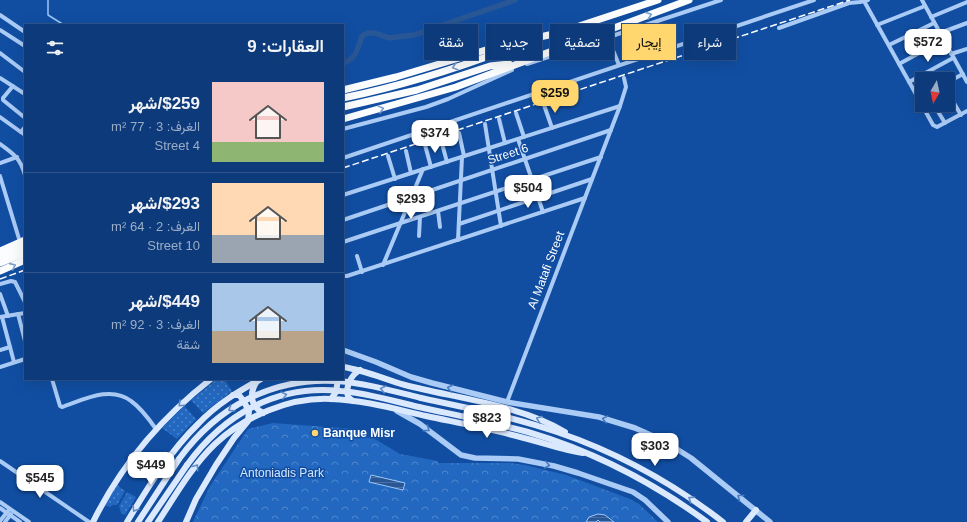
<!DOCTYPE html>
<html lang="ar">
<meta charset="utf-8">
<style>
:root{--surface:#0d3a7a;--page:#16417f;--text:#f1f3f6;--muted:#9aadc7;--line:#2d548b;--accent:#ffd76e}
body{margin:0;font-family:Helvetica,Vazirmatn,sans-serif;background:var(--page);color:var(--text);direction:rtl;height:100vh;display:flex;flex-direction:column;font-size:15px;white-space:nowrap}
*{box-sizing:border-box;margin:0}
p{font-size:13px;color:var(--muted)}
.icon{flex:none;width:22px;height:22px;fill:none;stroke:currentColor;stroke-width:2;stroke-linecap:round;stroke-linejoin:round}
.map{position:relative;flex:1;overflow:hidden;direction:ltr}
.panel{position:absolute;left:24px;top:24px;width:320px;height:356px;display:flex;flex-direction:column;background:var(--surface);border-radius:0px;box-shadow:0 4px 16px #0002,0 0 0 1px var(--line);direction:rtl}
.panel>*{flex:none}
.banner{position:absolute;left:356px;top:24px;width:380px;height:36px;direction:rtl;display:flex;gap:8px}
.needle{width:26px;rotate:189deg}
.tools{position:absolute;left:915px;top:72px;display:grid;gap:8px}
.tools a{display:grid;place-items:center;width:40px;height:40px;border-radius:0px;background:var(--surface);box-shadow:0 4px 16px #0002,0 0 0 1px var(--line);font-size:20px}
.price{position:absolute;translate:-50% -34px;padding:0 9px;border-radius:8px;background:#fff;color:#222;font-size:13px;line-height:26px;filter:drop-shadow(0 1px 2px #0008)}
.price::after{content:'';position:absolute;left:50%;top:24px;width:12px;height:9px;margin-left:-6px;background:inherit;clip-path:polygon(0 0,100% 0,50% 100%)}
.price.on{background:var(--accent);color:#111}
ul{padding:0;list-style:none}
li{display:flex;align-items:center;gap:12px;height:100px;padding:0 20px}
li+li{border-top:1px solid var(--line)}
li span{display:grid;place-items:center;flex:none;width:112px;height:80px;border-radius:0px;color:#555}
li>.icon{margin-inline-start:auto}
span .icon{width:48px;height:48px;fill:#fffc;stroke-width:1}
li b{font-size:17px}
h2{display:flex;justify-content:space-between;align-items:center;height:48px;padding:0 20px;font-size:17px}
.pill{padding:0 14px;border-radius:0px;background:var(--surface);box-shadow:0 4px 16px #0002,0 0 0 1px var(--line);font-size:14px;line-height:36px}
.pill.on{background:var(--accent);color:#111}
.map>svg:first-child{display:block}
</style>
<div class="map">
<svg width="967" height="522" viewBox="0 0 967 522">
<defs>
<pattern id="grass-dots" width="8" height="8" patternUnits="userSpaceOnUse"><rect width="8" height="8" fill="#2368c0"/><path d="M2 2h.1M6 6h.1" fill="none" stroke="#4f86cd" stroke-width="1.8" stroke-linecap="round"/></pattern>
<pattern id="park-crowns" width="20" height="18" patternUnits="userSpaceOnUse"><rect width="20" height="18" fill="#2368c0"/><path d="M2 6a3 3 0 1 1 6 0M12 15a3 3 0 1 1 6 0" fill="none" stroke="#4f86cd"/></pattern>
<pattern id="water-rules" width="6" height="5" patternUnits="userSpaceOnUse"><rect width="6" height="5" fill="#295695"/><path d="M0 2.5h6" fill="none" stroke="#496fa5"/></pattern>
</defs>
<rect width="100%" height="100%" fill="#114ea2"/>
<g fill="url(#grass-dots)">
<path d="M217,379H224L232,391L203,413L191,400Z"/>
<path d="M184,406L196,419L177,439L162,428Z"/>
<path d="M117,485L125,491L117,505H113L110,507L105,505Z"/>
<path d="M127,492L136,497L125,515L121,513L119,506Z"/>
</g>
<path fill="url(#park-crowns)" d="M273,423L354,429L353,435L369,438L370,436L400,454L438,461V463H510L525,465L566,475L630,499L639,504L658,522H193L209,488L248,429Z"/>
<g fill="url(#water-rules)" stroke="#9cc6f9">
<path d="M371,475L405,483L403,490L369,482Z"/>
<path d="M598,514L605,515L614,522H600L598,520L596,522H586L589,517Z"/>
</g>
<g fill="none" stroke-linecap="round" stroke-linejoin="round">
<path stroke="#9cc6f9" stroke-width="1.5" d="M48,0V15L64,25"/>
<path stroke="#295695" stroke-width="5.5" d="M343,63C356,60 358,47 362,36L367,33H375L389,38L414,35L515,0"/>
<g stroke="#aacbf5" stroke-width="4">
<path d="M922,0L967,82"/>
<path d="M864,1L922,105"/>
<path d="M0,15L25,32"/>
<path d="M931,17L967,2"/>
<path d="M877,25L925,6"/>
<path d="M779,28L849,3L860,2L868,0"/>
<path d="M0,30L25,46"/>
<path d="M940,33L967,23"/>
<path d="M608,38L619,65"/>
<path d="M889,45L934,23"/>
<path d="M0,53L25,72"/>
<path d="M951,54L967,49"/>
<path d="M527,64L721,0"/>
<path d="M899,64L943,40"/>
<path d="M0,78L25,94"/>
<path d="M909,82L953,58"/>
<path d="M948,82L963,74"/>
<path d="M13,86L3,98V100L24,117"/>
<path d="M948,93L961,115"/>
<path d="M544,105L552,128"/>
<path d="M922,105L933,125L937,127L967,111"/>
<path d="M934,105L945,123"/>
<path d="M516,113L524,137"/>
<path d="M0,117L25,135"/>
<path d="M499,119L505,143"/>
<path d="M485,124L501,226"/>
<path d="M343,129L426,107L448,99L512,70"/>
<path d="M21,132L25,127"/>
<path d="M459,133L464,156"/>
<path d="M518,139L543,212"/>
<path d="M441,140L447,162"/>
<path d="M0,144C14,154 20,158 25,175"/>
<path d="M425,145L431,167"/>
<path d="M406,151L411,173"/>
<path d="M388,156L395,179"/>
<path d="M343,158L814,0"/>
<path d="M0,163L17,157"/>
<path d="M0,176L20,242"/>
<path d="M343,195L620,106"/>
<path d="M438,211L440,227"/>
<path d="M343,220L611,130"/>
<path d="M459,224L592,179"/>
<path d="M419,236L420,217"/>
<path d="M458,240L462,157"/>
<path d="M343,242L601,157"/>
<path d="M357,256L362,272"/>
<path d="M383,265L423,169"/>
<path d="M343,274L344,276H347L585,198"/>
<path d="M0,284L11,281L15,282L25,302"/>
<path d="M0,294L8,316"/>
<path d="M18,314L25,341"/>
<path d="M0,317L25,313"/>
<path d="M2,317L14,362"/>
<path d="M0,350L10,347"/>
<path d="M0,367L25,359"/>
<path d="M52,379L60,406L62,407C83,400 111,385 131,401C141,408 149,419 156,429"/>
<path d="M507,402L620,106L626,87L624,78"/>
<path d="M0,461L89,522"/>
<path d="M0,502L29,522"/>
<path d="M0,508L20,522"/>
<path d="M0,521L8,511"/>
<path d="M5,522L11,514"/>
</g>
<g stroke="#aacbf5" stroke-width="5.5">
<path d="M343,350L376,362L411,377L432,383L507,402L599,417L635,428L664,441L691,458L770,522"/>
<path d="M397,411L420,424L461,455L475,458L518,459L554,466L578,473L633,492L645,500L668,522"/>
</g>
<g stroke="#dbe9fe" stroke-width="6">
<path d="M343,367C364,370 384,379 405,385C455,398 521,405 565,432"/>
<path d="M257,381C249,393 250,406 263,413"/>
<path d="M421,398C467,408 513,417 557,432C616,452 674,484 723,522"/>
<path d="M331,399L336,392L338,379"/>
<path d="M353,401L348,397C345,387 351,375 360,370"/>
<path d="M419,407C455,415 492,422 528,432C592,451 654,483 707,522"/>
<path d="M93,522C121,465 161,418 211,379"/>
<path d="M127,522C148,487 170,451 199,423C217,404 239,391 261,379"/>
<path d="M138,522L179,459"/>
<path d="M148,522L187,465"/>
<path d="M158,522C175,496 192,466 215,444C245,416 290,397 331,399C363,400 395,409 426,416C459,423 492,429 524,438C544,443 562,450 583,453"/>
<path d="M186,522L196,499L216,465L234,438L248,421L249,411L243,400L239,395H233"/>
<path d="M746,522L756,510"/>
</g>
<g stroke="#fcfdff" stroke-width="7">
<path d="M343,90L396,77L499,46L558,33L658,0"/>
<path d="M343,98C401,86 458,68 513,47"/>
<path d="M343,107L417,90L490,66L509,64"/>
<path d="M343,119L456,87L689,0"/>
<path d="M0,251L25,240"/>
<path d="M0,256L25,247"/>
<path d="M0,263L25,253"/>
<path d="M0,271L25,260"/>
</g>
<g stroke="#fff" stroke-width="1.5" stroke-dasharray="7 3" stroke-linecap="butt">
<path d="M343,168L850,0"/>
<path d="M0,279L25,270"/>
</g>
<g stroke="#dbe9fe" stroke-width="6">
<path d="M179,459C217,407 272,377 337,381C365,383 393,391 421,398"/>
<path d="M187,465C224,414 277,384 341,391C367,393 393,401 419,407"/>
</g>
</g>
<defs><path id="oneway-chevron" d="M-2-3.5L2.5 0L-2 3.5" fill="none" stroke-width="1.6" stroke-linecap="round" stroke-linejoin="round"/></defs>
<g stroke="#7b9dcc">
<use href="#oneway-chevron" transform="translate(649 15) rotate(-20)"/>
<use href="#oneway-chevron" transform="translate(455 67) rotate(163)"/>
<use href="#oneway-chevron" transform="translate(381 109) rotate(-15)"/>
<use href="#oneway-chevron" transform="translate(13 266) rotate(-24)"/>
</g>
<g stroke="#477abf">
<use href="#oneway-chevron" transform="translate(450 388) rotate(-166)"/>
<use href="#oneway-chevron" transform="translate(605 419) rotate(-166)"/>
<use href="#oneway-chevron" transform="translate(427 429) rotate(36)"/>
<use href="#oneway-chevron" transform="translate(547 465) rotate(12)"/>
<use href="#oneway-chevron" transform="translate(740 497) rotate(-142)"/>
</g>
<g stroke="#628cc7">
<use href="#oneway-chevron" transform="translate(383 389) rotate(-167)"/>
<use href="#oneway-chevron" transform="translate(284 395) rotate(-14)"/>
<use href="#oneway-chevron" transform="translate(181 404) rotate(137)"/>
<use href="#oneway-chevron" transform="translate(231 409) rotate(147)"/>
<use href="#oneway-chevron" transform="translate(539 419) rotate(-159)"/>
<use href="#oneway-chevron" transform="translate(196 467) rotate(-54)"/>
<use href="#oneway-chevron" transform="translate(691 499) rotate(-146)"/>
<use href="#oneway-chevron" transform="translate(135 509) rotate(122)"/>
</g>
<circle fill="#ffd76e" stroke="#114ea2" stroke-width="1.5" cx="315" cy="433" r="4"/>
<g text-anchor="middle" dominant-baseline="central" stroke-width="3" stroke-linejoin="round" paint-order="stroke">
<g font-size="12" fill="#fff" stroke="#114ea2">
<text transform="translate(508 154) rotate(-18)">Street 6</text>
<text transform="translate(546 270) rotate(-69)">Al Matafi Street</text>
</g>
<g font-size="12" font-weight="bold" fill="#fff" stroke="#114ea2" text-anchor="start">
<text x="323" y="433">Banque Misr</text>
</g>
<g font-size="12" fill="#d3e6fe" stroke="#114ea2">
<text x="282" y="473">Antoniadis Park</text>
</g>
</g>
</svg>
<div class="tools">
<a><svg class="needle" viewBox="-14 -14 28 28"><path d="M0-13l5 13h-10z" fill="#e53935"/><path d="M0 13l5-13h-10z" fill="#9aadc7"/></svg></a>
</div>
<b class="price" style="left:928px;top:63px">$572</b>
<b class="price on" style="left:555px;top:114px">$259</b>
<b class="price" style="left:435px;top:154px">$374</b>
<b class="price" style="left:528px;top:209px">$504</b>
<b class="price" style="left:411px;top:220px">$293</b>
<b class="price" style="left:487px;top:439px">$823</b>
<b class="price" style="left:655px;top:467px">$303</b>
<b class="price" style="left:151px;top:486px">$449</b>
<b class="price" style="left:40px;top:499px">$545</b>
<div class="banner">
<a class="pill">شراء</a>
<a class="pill on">إيجار</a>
<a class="pill">تصفية</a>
<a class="pill">جديد</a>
<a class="pill">شقة</a>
</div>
<section class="panel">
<h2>العقارات: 9<svg class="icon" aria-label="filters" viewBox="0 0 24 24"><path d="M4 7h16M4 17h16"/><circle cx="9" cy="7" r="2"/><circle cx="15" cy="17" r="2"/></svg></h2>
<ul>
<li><span style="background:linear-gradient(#f6c9c9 75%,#8fb573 0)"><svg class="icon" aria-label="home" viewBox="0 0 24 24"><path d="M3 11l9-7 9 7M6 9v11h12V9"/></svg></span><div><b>$259/شهر</b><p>الغرف: 3 · 77 m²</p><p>Street 4</p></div></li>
<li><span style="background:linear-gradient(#ffd9b3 65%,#9aa5b1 0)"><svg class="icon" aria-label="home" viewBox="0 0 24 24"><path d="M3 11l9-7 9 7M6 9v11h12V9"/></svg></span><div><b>$293/شهر</b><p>الغرف: 2 · 64 m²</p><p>Street 10</p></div></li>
<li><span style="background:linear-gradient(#a9c7e8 60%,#b9a48a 0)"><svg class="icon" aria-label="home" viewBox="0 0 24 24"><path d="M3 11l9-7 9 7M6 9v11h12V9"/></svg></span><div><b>$449/شهر</b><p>الغرف: 3 · 92 m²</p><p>شقة</p></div></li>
</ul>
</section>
</div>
